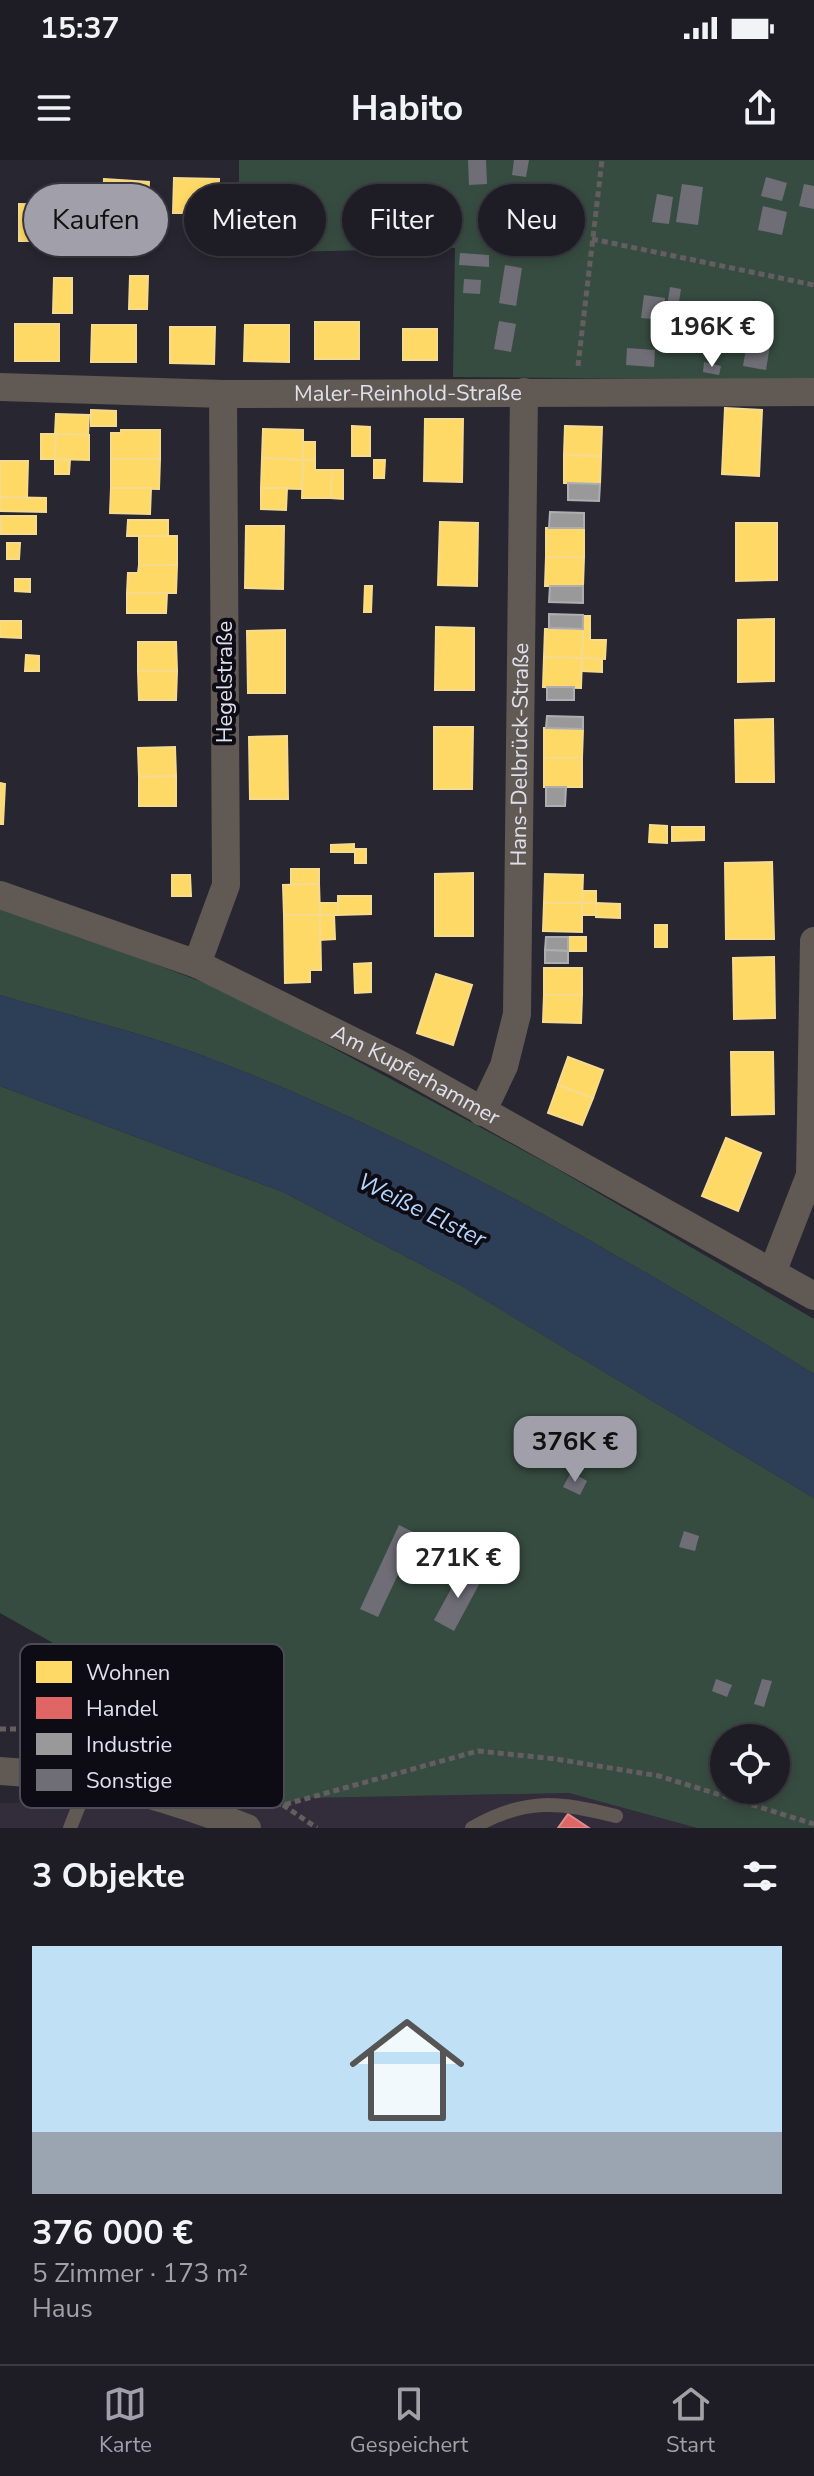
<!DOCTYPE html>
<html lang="de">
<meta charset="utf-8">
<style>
:root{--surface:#1e1c24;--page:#26252c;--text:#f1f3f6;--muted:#a1a1a6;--line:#3c3a41;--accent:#a09faa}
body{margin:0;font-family:"Nunito Sans",sans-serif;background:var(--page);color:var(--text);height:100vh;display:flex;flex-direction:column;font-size:30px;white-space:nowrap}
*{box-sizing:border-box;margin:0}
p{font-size:26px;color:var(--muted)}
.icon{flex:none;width:44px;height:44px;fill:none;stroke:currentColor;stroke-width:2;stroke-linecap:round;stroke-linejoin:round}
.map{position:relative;height:1668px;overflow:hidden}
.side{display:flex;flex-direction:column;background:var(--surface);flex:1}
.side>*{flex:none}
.top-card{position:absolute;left:24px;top:24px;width:766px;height:72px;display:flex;gap:16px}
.fabs{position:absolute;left:710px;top:1564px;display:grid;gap:16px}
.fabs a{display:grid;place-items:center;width:80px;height:80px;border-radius:50%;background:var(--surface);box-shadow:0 4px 12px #0003,0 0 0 2px var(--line);font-size:40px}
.price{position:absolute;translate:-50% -68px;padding:0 18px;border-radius:16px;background:#fff;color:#222;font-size:26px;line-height:52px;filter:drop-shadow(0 2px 4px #0008)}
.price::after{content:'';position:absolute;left:50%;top:48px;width:24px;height:18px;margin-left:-12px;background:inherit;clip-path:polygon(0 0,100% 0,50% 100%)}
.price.selected{background:var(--accent);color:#111}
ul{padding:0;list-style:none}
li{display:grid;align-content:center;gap:16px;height:424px;padding:0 32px}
li span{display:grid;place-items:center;height:248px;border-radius:0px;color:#555}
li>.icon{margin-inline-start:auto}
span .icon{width:144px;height:144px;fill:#fffc;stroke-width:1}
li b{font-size:34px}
h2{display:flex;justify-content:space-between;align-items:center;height:96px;padding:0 32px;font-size:34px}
.pill{padding:0 28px;border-radius:36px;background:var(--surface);box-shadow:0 4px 12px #0003,0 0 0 2px var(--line);font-size:28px;line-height:72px}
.pill.selected{background:var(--accent);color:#111}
.status{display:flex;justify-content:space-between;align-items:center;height:56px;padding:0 40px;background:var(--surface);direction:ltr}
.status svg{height:22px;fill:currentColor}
header{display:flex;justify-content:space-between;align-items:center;height:104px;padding:0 32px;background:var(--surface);font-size:36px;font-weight:700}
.menu{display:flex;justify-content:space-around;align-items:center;height:112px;border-top:2px solid var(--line);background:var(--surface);font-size:22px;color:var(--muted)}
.menu a{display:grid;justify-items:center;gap:4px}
.menu .selected{color:var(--accent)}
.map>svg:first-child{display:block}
</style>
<div class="status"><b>15:37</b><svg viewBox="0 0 49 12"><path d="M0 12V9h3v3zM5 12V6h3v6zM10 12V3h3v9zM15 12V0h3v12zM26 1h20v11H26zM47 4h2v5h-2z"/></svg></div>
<header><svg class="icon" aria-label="menu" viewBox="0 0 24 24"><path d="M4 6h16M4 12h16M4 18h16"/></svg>Habito<svg class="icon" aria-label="share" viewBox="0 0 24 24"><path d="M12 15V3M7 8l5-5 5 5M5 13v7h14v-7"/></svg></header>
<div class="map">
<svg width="814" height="1668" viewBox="0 0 814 1668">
<rect width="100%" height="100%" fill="#282630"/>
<path fill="#322c3b" d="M569,1633L697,1668H0V1643Z"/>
<g fill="#374c41" fill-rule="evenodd">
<path d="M239,0H814V220L453,217L455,88L239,93Z"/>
<path d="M0,749L31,757L231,833L552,1006L814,1159V1214C621,1095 427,981 214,900C145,873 71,856 0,835Z"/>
<path d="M0,926L283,1032L460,1125L814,1338V1668H697L569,1633L303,1638L283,1645L159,1597L82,1560L69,1492L0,1453ZM724,1578H776V1630H724Z"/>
</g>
<path fill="#2c3f56" d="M0,835C71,856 145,873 214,900C427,981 621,1095 814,1214V1338L460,1125L283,1032L0,926Z"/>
<g fill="#ffd966" stroke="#f6db8e" stroke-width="2">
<path d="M174,18L219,19L218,53H173Z"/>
<path d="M104,19L149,22L147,56L102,53Z"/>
<path d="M19,44L64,45L63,81H19Z"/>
<path d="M130,116H148L147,149H129Z"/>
<path d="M54,118H72V153H53Z"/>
<rect x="315" y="162" width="44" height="37"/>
<rect x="15" y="164" width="44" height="37"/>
<path d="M92,165H136V202H91Z"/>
<path d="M245,165H289V202L244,201Z"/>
<path d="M170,167H215L214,204L170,203Z"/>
<rect x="403" y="169" width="34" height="31"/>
<path d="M725,248L762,250L759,316L722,314Z"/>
<path d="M91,250L116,251V266H91Z"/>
<path d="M56,254L89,255L88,275L55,274Z"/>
<path d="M425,259H463L462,322L424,321Z"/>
<path d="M352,266L370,267V296H352Z"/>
<path d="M565,266L602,267L601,296L564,295Z"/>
<path d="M263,269L303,270V300L262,298Z"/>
<path d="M121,270H160V299H111V273H121Z"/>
<path d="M41,274H56L55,299H41Z"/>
<path d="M56,274L89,275V300L55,299Z"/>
<rect x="303" y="282" width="12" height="18"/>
<path d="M564,295L601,296L600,324L564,323Z"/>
<path d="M262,298L303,300L302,329L261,328Z"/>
<path d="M55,299L70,300L69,314H55Z"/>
<path d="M111,299H160L159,329L111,328Z"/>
<path d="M303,300H315V310H332L331,338H302Z"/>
<path d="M374,300H385L384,318H374Z"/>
<path d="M0,301H28L27,337H0Z"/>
<path d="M332,310H343V339L331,338Z"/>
<path d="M111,328H151L150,354L110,353Z"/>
<path d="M261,328H287L286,350L261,349Z"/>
<path d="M0,337L46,338V352L0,351Z"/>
<rect x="1" y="356" width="35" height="18"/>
<path d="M128,360H168V376H127Z"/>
<path d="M440,362L478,363L477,426L438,425Z"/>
<path d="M736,363H777V420L736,421Z"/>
<path d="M246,366H284L283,429L245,428Z"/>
<rect x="546" y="368" width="38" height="29"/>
<rect x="139" y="376" width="38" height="29"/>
<path d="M7,383H20L19,399H7Z"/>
<path d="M546,397H584L583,426H545Z"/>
<path d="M139,405H177L176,433H127L128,413H138Z"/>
<path d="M15,419H30V432L15,431Z"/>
<path d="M365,426H372L371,452H364Z"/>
<path d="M127,433H167L166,453H127Z"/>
<path d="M583,456H590V480H606L605,499L582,498Z"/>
<path d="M774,459V521L738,522V460Z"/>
<path d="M0,461H21V478L0,477Z"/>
<path d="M436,467L474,468V530H435Z"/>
<path d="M545,469H583L582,498L544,497Z"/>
<path d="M285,470V533H248L247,471Z"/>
<path d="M138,482H176L177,511H138Z"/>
<path d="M26,495L39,496V511H25Z"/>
<path d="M544,497L582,498L581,528L543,527Z"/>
<path d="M582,498L602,499V512L582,511Z"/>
<path d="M138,511H177L176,540H139Z"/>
<path d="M773,559L774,622H736L735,560Z"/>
<path d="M434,567H473L472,629H434Z"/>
<path d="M544,568L583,569L582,598H544Z"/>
<path d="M287,576L288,639H250L249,577Z"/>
<path d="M175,587L176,616L139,617L138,588Z"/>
<rect x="544" y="598" width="38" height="29"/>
<path d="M176,616V646H139V617Z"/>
<path d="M0,623L5,624L3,664H0Z"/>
<path d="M650,665L667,666V683L649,682Z"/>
<path d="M672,667H704V680L672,681Z"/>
<path d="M354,684V692H331V685Z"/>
<rect x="355" y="689" width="11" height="14"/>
<path d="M772,702L774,779H726L725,703Z"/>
<path d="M291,709H319V724L291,725Z"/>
<path d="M473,713V776H435V714Z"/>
<path d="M545,714L583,715L582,743H544Z"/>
<path d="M172,715H190L191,736H172Z"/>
<path d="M319,724L320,755H284L283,725Z"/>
<path d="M583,731H596V743H582Z"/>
<path d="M338,736H371V754L338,755Z"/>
<rect x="320" y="743" width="18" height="12"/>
<path d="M544,743H582V772L543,771Z"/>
<rect x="582" y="743" width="14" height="12"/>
<path d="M596,743L620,744V758L596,757Z"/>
<path d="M284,755H320L321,810H310V822L285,823Z"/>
<path d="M320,755H334L335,779L320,780Z"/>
<rect x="655" y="765" width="12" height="22"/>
<rect x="568" y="777" width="18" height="14"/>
<path d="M774,797L775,858L734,859L733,798Z"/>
<path d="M371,803V832L355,833L354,804Z"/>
<rect x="544" y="808" width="38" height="27"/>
<path d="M436,814L472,825L453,885L417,873Z"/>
<path d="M544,835H582L581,863L543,862Z"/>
<path d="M731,892H773L774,954L732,955Z"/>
<path d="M568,897L603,910L593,938L558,925Z"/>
<path d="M558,925L593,938L582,965L548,953Z"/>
<path d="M726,978L761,993L738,1051L702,1036Z"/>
</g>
<path fill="#e06666" stroke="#e08b8e" stroke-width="2" d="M568,1654L589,1668H558Z"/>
<g fill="#999" stroke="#aeaeb2" stroke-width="2">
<path d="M568,323L600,324L599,341L568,340Z"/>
<path d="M550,352L584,353V368H549Z"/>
<path d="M550,426H583V443L549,442Z"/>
<path d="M549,454L583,455V469L549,468Z"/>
<rect x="547" y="527" width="27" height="13"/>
<path d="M547,556L583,557V569L546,568Z"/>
<path d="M546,627H566L565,646H546Z"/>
<path d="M546,777H568V791L545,790Z"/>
<path d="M545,790L568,791V803H545Z"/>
</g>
<g fill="#6f6e77">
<path d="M468,0H486L487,24L469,25Z"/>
<path d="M514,0H529L526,17L512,15Z"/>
<path d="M766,17L787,23L782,41L761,36Z"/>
<path d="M682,24L703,27L698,65L676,62Z"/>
<path d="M804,24L814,26V49L799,46Z"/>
<path d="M657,34L673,37L669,64L652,62Z"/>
<path d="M763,46L787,52L782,75L758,70Z"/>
<path d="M511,64L532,68L529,85L508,80Z"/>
<path d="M460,93L489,95V107L459,105Z"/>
<path d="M505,105L522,108L516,146L499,143Z"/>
<path d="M464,119L481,120L480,134L463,133Z"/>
<path d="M670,127L681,129L678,148L667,146Z"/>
<path d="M644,135L665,138L662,160L641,158Z"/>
<path d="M499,161L516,164L511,192L494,189Z"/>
<path d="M747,182L770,185L766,210L743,206Z"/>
<path d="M627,188L655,190L654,207L626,205Z"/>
<path d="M704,202L721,206L719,215L703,212Z"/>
<path d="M571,1312L587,1321L580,1335L563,1327Z"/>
<path d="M399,1365L417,1374L378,1457L360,1449Z"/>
<path d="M684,1371L699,1376L695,1391L679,1387Z"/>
<path d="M462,1409L482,1419L454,1471L434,1460Z"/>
<path d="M716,1519L732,1525L727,1537L712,1531Z"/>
<path d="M762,1519L772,1521L764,1547L754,1544Z"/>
</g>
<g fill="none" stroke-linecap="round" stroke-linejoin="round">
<g stroke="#645f5e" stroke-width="5" stroke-dasharray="6 4" stroke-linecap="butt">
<path d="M592,79L814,125"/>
<path d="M578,206L602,0"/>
<path d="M0,1569H51L128,1598"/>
<path d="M237,1632L283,1645L478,1591L556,1599L659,1616L814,1664"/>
<path d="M283,1645L317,1668"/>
</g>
<g stroke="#615953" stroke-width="14">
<path d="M70,1668L90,1618"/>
<path d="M472,1668C526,1637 559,1642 616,1656"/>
</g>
<g stroke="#615953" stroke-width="28">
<path id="s1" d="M0,227L223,234L814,232"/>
<path id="s2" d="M0,735L197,804L397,903L814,1136"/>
<path d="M197,804L226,725L223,234"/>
<path id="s3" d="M482,952L504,906L517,854L524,232"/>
<path d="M772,1113L810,1015L814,781"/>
<path d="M0,1611C95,1616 159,1634 247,1668"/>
</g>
</g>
<g text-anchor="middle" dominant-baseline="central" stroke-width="8" stroke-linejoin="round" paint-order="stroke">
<g font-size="22" fill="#e0e0ec" stroke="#0d0c15">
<text stroke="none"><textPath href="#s1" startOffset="408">Maler-Reinhold-Straße</textPath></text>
<text transform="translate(225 522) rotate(-90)">Hegelstraße</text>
<text stroke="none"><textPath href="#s3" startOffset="364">Hans-Delbrück-Straße</textPath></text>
<text stroke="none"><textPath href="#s2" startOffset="454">Am Kupferhammer</textPath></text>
</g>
<g font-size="24" font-style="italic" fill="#b5d5fb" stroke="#0d0c15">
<text transform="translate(422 1050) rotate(26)">Weiße Elster</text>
</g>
</g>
<rect x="20" y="1484" width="264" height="164" rx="12" fill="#0d0c15" stroke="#4c4c56" stroke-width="2"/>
<rect x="36" y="1501" width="36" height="22" fill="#ffd966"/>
<rect x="36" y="1537" width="36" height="22" fill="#e06666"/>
<rect x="36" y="1573" width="36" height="22" fill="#999"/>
<rect x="36" y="1609" width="36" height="22" fill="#6f6e77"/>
<g font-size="22" fill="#e0e0ec">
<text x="86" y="1520">Wohnen</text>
<text x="86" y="1556">Handel</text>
<text x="86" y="1592">Industrie</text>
<text x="86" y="1628">Sonstige</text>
</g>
</svg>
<div class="fabs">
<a><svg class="icon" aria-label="locate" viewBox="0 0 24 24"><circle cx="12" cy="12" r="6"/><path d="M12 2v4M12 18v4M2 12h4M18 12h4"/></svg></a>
</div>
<b class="price" style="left:712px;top:209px">196K €</b>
<b class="price selected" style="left:575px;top:1324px">376K €</b>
<b class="price" style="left:458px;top:1440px">271K €</b>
<div class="top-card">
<a class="pill selected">Kaufen</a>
<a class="pill">Mieten</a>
<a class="pill">Filter</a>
<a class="pill">Neu</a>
</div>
</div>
<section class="side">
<h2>3 Objekte<svg class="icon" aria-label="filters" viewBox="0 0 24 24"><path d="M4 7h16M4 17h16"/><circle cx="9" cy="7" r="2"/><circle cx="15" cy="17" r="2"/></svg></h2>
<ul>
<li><span style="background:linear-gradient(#bfe0f5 75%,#9aa5b1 0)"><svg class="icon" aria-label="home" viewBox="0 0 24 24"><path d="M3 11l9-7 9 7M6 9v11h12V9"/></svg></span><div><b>376 000 €</b><p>5 Zimmer · 173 m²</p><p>Haus</p></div></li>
</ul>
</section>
<nav class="menu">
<a class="selected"><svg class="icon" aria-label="map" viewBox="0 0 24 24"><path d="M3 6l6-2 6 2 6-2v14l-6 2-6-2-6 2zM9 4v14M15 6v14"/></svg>Karte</a>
<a><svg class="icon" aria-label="saved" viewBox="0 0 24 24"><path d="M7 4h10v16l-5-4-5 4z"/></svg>Gespeichert</a>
<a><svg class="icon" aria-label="home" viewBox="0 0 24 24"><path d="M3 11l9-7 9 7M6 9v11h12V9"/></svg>Start</a>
</nav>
